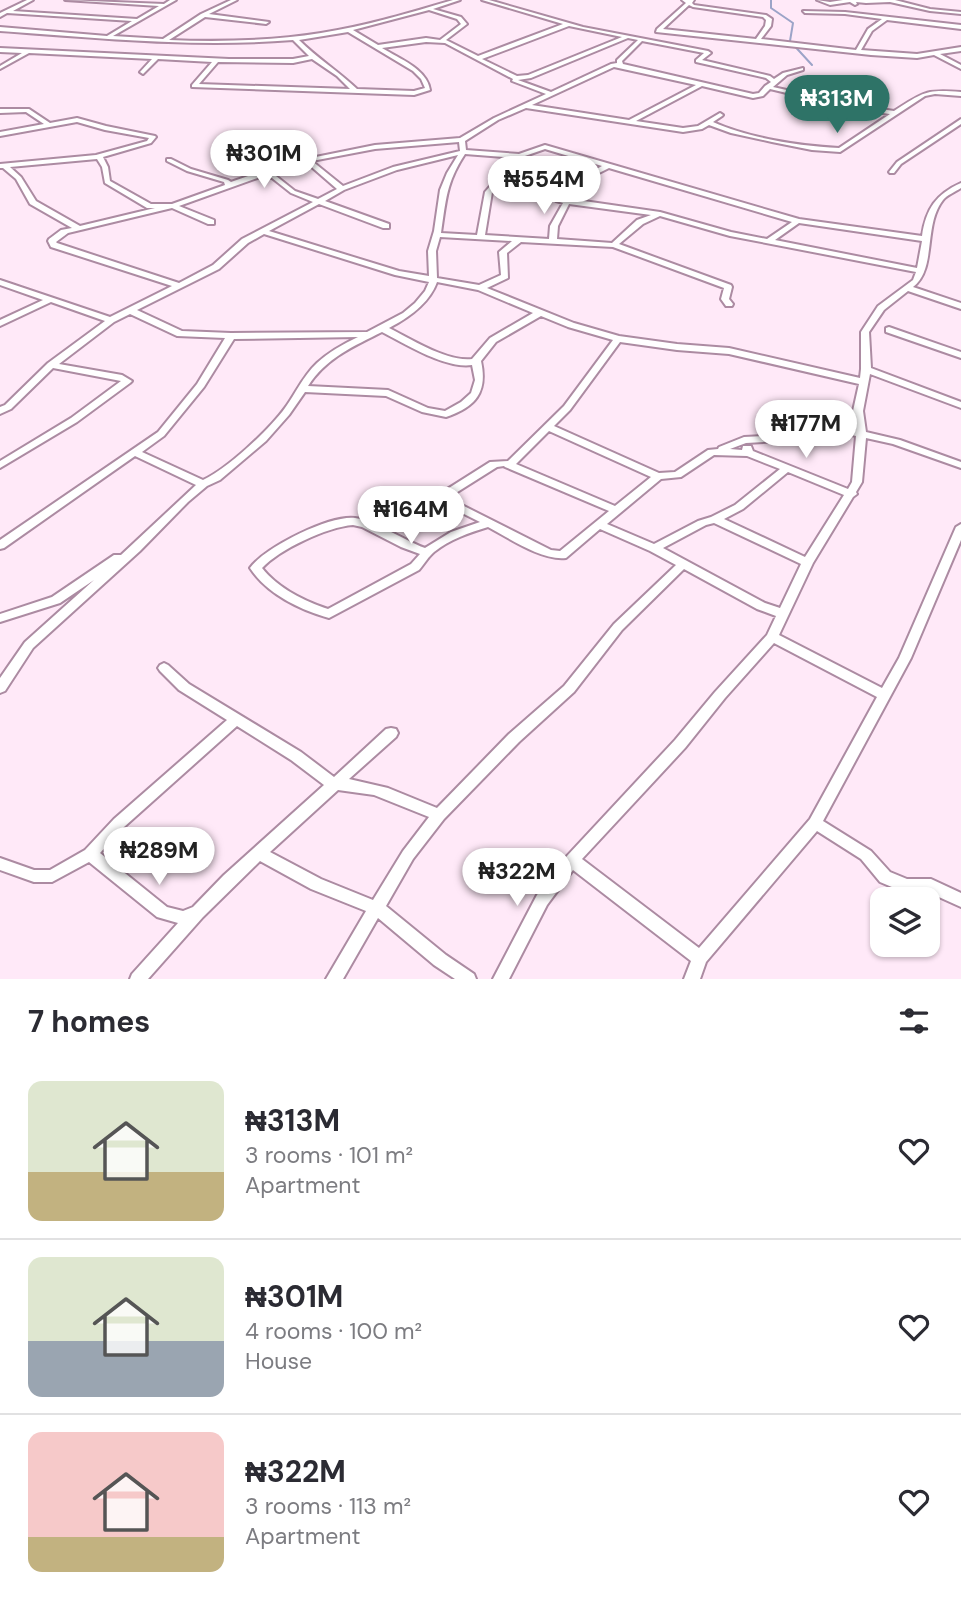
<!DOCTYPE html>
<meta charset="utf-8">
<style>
:root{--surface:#fff;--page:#f7f7f7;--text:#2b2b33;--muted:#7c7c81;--line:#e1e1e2;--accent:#2e7367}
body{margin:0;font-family:"DM Sans",sans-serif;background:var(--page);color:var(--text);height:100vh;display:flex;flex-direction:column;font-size:26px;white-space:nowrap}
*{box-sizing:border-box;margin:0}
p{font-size:23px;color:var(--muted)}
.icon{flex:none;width:38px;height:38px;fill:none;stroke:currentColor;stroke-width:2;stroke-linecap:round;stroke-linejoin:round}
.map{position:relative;height:979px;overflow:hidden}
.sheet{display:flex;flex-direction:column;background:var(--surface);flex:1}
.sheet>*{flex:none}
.controls{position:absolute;left:870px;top:887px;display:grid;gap:14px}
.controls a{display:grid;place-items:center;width:70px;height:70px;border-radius:14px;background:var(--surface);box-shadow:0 2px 5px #0004;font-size:35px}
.price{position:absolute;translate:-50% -60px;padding:0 16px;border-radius:24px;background:#fff;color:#222;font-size:23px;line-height:46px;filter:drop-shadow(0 2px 4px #0008)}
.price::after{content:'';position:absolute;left:50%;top:42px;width:21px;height:16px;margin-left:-10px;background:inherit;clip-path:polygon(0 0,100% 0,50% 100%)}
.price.current{background:var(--accent);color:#fff}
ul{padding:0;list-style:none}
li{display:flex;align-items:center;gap:21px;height:175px;padding:0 28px}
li+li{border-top:2px solid var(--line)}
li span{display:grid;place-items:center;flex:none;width:196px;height:140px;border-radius:14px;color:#555}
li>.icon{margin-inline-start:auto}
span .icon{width:84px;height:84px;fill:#fffc;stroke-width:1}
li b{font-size:30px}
h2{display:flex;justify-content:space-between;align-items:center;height:84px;padding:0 28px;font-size:30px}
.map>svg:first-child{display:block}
</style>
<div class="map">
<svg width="961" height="979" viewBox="0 0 961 979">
<rect width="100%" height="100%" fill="#ffe9f8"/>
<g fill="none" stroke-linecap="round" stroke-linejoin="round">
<path stroke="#9ca4c8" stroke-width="2" d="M771,0V8L793,23L790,41L812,65"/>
<defs>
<g id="street">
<path d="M27,0H33L13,11L137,19L159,6L65,0L164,4L170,0H176L113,36L163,39L201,14L231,0H237L209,14L269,22L266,24L205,17L169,40C220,42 271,41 321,33C366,26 409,13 453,0H460L433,9L461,17L467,24L446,40L478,56L563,24L482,0H489L583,27L708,51L711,53L702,60L770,76L774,79L783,73L803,68V70L787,75L773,87L854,105L894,111C924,92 925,89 961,92V96L935,94L925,96L840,152L812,150L772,142L731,133L709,125L702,129L683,132L526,108L498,120L465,141L466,150L519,154L545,145L799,219L922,236C926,209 936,194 961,183V188C955,192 947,195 943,200C923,225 937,269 913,287L961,303V309L908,291L884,310L869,332L871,368L961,402V408L870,374L863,411L866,432L900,440L961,462V468L893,444L866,438L862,482L856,492L857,494L853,497L813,563L779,635L882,688L899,658L956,527L961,524V540L911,658L823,821L871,851L890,872L907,879H931L961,893V907L930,893H906L880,882L861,859L817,831L706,962L700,979H684L691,961L573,870L547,905L509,979H493L537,895L567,856L675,740L715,692L767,635L776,616L757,609L684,569L622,630L574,692L519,742L444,819L413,859L386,906L446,955L474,974L476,979H455L434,965L378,918L343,979H326L366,911L311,889L260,861L203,917L148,979H130L132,974L178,923L157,917L89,862L52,882H34L0,870V858L34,870H50L85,850L114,819L227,720L179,690L160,671L158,668L160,665L164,663L168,665L189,684L301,752L334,777L386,729L391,728L396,729L398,733L396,737L349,779L388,788L437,808L509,734L564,686L614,624L676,565L650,551L600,529L566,558C542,561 509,538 488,527C469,533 450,539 434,552C429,556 424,564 419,570L329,618C300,610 267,594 250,568C265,547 330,515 355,518C376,521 403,540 425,548L451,532L480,522L446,505L440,495L441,493L490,462L508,461L564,406L613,340L568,327L541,316L496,342L481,361C488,393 475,407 446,417L422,412L386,396L305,392L289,415L266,441L220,480L207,486L188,502L140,551L33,648L5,691L0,693V678L25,642L94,580L60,603L0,622V614L52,597L114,555H121L196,485L135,456L4,548L0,549V540L158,432L197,384L225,338L177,336L130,314L114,322L59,364L122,375L132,381L130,383L77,422L0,468V461L71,418L121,381L53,368L11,409L0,414V407L5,405L48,363L105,321L51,302L0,326V320L43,300L0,285V280L110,317L172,286L51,247L48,241L49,239L61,230L72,228L30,204L16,179L3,168H0V164L96,155L147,141L149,138L105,130L77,122L0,136V132L44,124L26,112L0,113V109H29L50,123L77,118L106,126L155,136L156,137L151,143L103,157L108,167L110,181L151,204H172L225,185L224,182L187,171L167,161V159H171L191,169L228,180L231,182L286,163L375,145L460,138L494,118L546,94L512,81L513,79L445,43L426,42L382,48C400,59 427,69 430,90L414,95L192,87V85L212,62L158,59L143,74L140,72L152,59L29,53L0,69V66L22,53L0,52V48L229,59H293L309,56L293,40C195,48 98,38 0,31V27L107,36L132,21L7,13L0,17V13ZM429,10L457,19L461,24L440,40L426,38L378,45L353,30ZM569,26L622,37L528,75L517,76L482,59ZM348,32L413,71L421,79L425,88L414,91L357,89C338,71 317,58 299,40ZM628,38L638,40L617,60V63L611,64L551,92L518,80L531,78ZM642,41L704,53L696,60V62L766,78L771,82L765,86L759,93L753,94L623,64L622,61ZM312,59L337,76L350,89L199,84L218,62L293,63ZM614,67L696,85L629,120L532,105ZM702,86L753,98L763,96L770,89L854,109L890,114L839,148C799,146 749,138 713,122L722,116L723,115L720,113L698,126L683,128L636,121ZM459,142L460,151L393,167L343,186L312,161L375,149ZM545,149L602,166L569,184L556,197V201L563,203L550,226L549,239L485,235L492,192L522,157ZM465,154L515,158L485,192L477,235L441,233C446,200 446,183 465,154ZM458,155L447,173L440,190L434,231L428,251L429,276L399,271L269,231L319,204L383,228H389V224L325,201L344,190L397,170ZM97,159L102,167L105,183L147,208H155L80,226L36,201L21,177L10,167ZM306,162L307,163L337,189L318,199L295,191L276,176L269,173L290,166ZM609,168L792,222L767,239L731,232L660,212L563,198L573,186ZM263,176L272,178L291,193L313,202L242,239L213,265L179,283L57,243L56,242L68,233L172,208L208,224H214V220L179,206ZM569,204L651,215L637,220L612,243L557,239L558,226ZM660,216L730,236L916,272L913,280L878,306L861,332V369L860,378L729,348L677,344L619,336L574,323L487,288L508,278L507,253L521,242L613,247L724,288L721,299L726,306H732L733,304L729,299L732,287L731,285L619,244L643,224ZM799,223L922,241L917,268L775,240ZM264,234L395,275L429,282L425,291L415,303L403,313L367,332L231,333L182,331L137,310L219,269L248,243ZM440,237L512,241L499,252L501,275L479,285L437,278L436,251ZM437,282L478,290L533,313L490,338L472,359C447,362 411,339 389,328C408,318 429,304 437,282ZM382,332C406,344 445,369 472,365L475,380L471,393L461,402L445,411L428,408L388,390L308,386C326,358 354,346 382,332ZM358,337C343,344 329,352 317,363C303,376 296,393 285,408C269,430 227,469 203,480L142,452L164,436L204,387L234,339ZM620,342L677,350L729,354L859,384L853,411L856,430L788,414L779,416L777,418L789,427L786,435L744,437L719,447L718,449L708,450L675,472L659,473L554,426L570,410ZM793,421L856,436L852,482L848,489L753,451L751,446H743L742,450L730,449L746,443L794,440L799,426ZM549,431L651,477L615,506L516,464ZM714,455L747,456L780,469L735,505L711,517L698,521L654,544L607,524L661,479L681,477ZM504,466L505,467L609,511L560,551L551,550L454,501L451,496L497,467ZM788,472L844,495L805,557L724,519L743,509ZM714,523L801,564L780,608L765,603L663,548L706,525ZM353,525L362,527L401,547L420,554L411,564L328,609C304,601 278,588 262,568C280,549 327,527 353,525ZM774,643L877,697L810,819L699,948L582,859L685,748L725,698ZM237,726L291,760L324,785L224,875L193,907L183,911L167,907L100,853L124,827ZM338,790L374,795L429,817L403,851L373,900L321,879L270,852Z"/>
<path d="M682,0H694L692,3L694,5L766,15L772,19L771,26L761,39L856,50L868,29L882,19L845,14L805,13L803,11L845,12L961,25V29L887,20L872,31L861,50L917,54L961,47V51L940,54L961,65V69L934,55L917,58L871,55L656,32L657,29L686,3ZM689,5L693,7L763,17L766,20L765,26L756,39L663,29Z"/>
<path d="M817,0L830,2L843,0H895L930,9L961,12V14L930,11L890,2L866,3L856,2L857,4L855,5L850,2L830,5Z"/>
<path d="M961,119V124L901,164L894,173H890L889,172L897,162Z"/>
<path d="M889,327L961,352V358L886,332V328Z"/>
</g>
</defs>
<use href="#street" stroke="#ac8ba2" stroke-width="4"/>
<use href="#street" fill="#fff" fill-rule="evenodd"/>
</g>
</svg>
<div class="controls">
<a><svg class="icon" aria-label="layers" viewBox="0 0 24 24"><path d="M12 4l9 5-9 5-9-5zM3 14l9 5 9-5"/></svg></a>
</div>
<b class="price current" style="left:837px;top:135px">₦313M</b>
<b class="price" style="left:264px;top:190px">₦301M</b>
<b class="price" style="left:544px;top:216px">₦554M</b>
<b class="price" style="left:806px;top:460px">₦177M</b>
<b class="price" style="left:411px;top:546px">₦164M</b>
<b class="price" style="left:159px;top:887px">₦289M</b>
<b class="price" style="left:517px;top:908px">₦322M</b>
</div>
<section class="sheet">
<h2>7 homes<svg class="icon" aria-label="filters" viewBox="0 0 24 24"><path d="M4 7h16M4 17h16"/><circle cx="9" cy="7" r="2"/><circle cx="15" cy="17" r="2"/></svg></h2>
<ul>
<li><span style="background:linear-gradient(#dfe7d0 65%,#c2b280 0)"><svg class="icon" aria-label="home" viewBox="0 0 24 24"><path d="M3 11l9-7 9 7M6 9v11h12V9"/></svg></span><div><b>₦313M</b><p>3 rooms · 101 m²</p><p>Apartment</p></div><svg class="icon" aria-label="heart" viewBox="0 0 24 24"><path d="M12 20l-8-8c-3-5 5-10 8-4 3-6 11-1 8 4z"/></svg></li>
<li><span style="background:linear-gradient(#dfe7d0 60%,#9aa5b1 0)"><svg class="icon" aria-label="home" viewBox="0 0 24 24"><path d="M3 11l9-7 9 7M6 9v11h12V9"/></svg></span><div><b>₦301M</b><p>4 rooms · 100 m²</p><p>House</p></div><svg class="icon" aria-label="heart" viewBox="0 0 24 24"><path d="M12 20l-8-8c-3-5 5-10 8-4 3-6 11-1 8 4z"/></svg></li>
<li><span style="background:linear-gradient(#f6c9c9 75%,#c2b280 0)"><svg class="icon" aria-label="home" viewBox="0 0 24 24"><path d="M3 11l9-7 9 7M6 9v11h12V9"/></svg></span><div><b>₦322M</b><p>3 rooms · 113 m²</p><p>Apartment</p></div><svg class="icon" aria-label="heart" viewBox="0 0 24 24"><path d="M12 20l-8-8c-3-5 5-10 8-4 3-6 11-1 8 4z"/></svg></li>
</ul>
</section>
